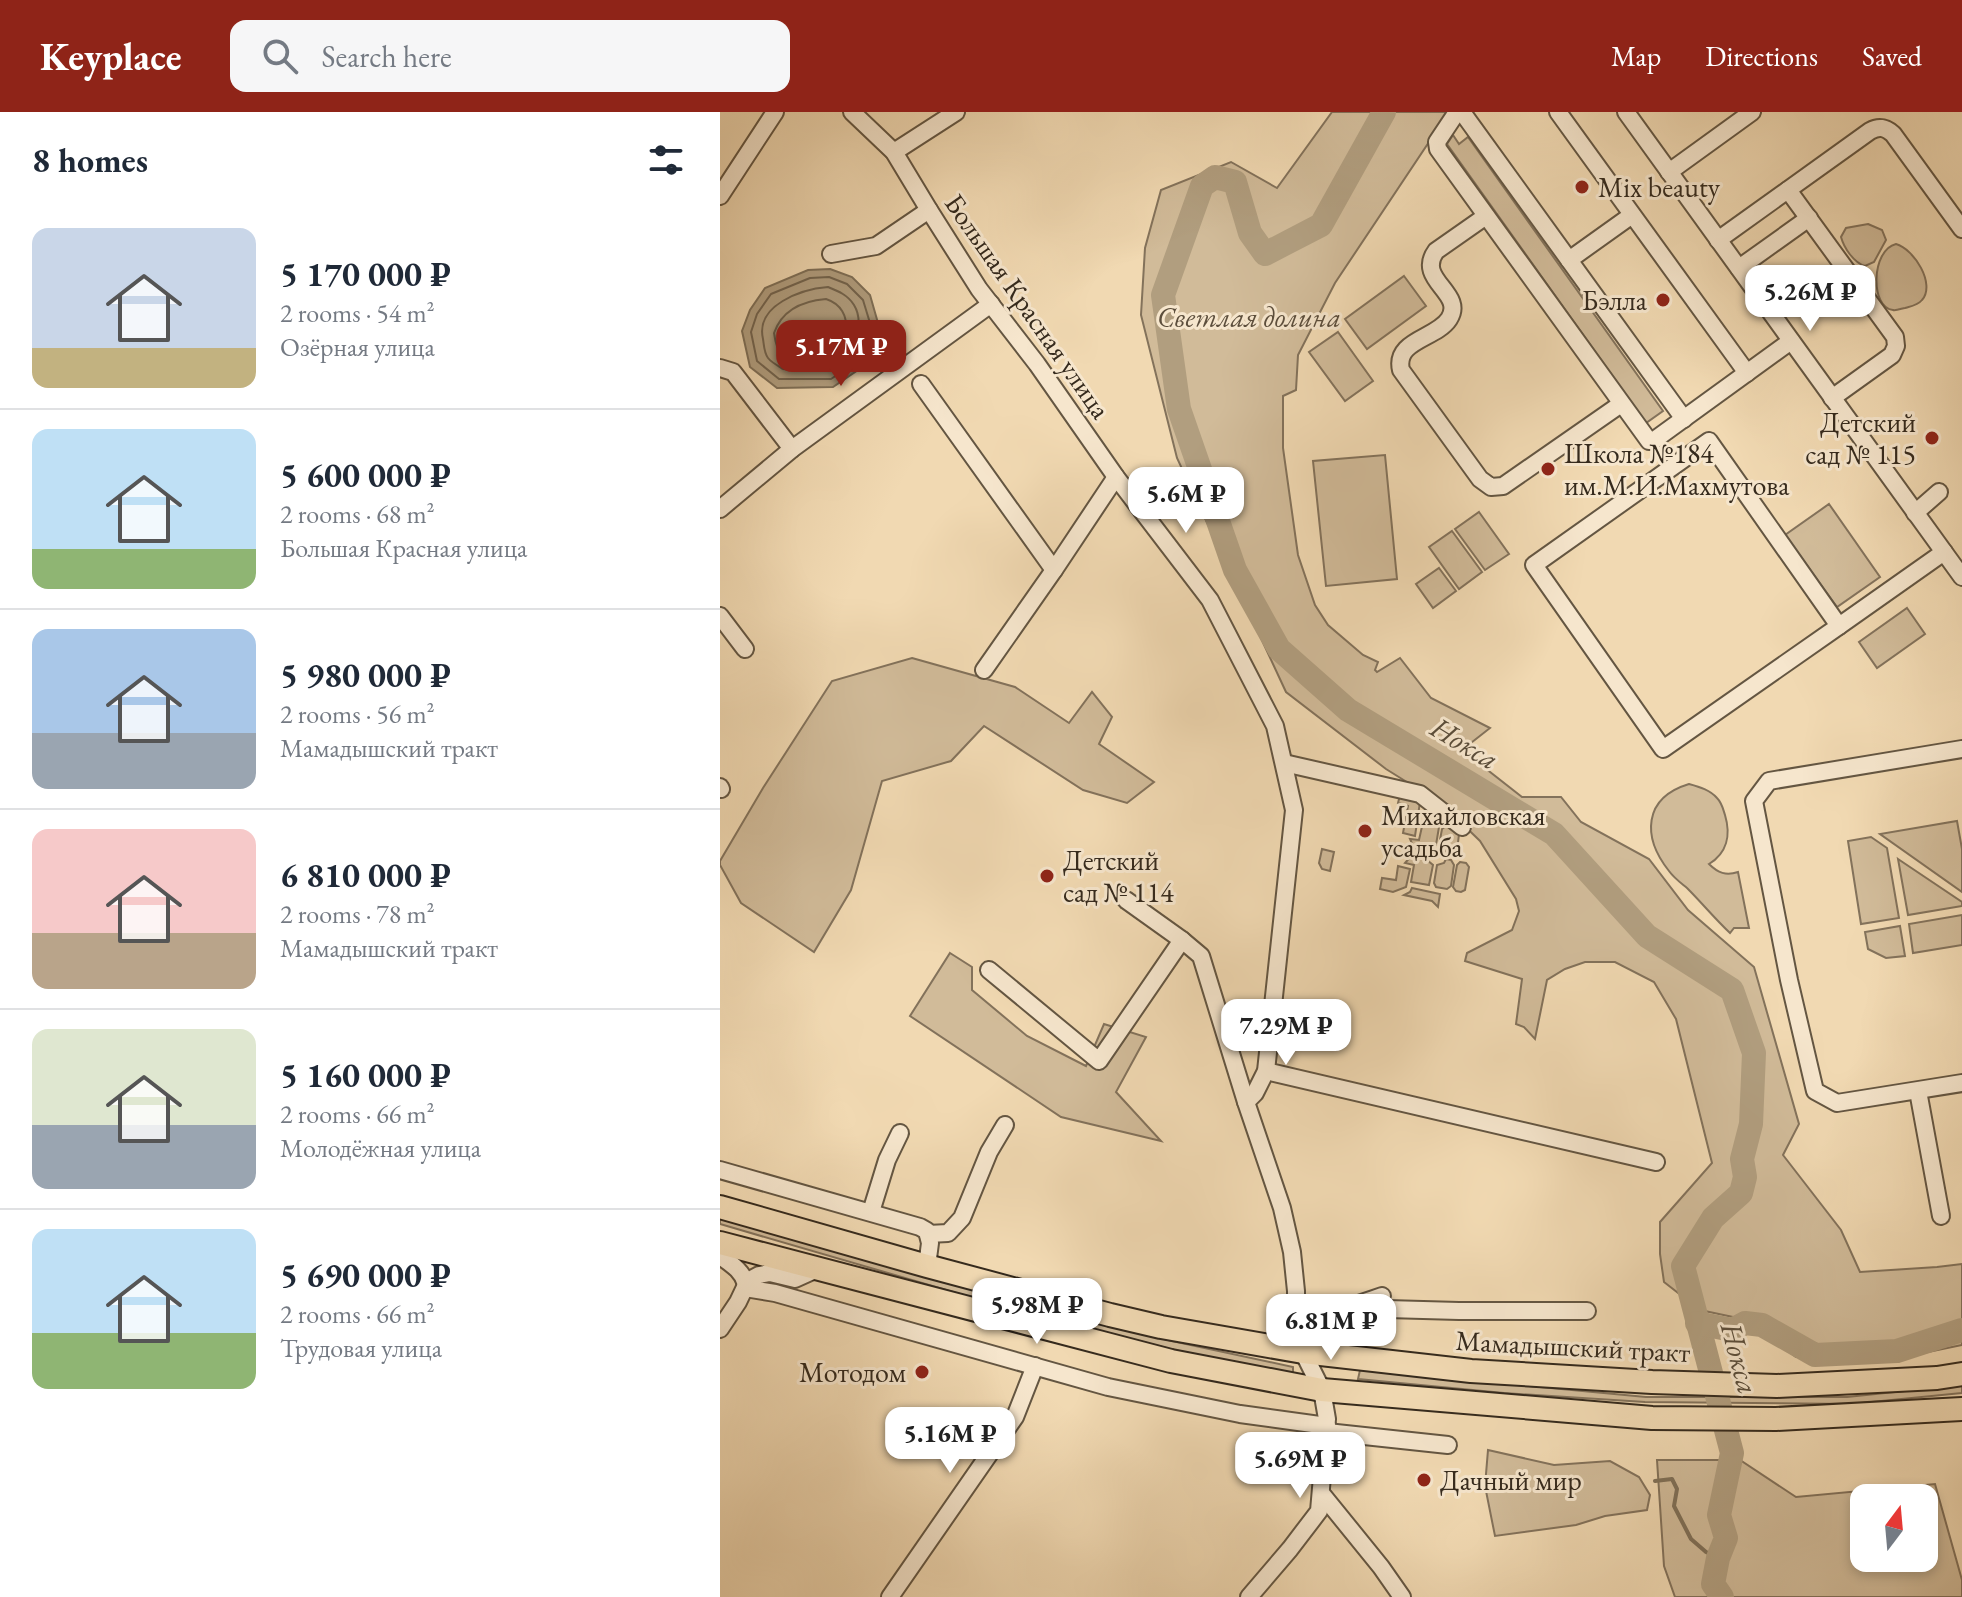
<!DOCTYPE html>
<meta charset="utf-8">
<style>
:root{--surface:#fff;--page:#f6f6f7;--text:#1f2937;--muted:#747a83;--line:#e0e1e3;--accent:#8f2418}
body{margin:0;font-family:"EB Garamond",serif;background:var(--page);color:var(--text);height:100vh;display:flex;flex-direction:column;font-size:30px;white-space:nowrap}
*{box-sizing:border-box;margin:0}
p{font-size:26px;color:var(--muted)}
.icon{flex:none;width:44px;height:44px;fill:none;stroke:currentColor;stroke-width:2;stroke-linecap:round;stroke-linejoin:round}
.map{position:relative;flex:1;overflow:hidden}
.details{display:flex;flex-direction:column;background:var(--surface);width:720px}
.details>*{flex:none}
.needle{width:52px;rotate:16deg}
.buttons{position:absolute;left:1130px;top:1372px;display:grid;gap:16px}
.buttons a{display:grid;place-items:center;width:88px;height:88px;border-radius:16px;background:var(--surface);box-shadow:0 4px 12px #0003;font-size:40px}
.price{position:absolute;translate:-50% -68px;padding:0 18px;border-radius:16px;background:#fff;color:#222;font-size:26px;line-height:52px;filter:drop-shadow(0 2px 4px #0008)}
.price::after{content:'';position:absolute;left:50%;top:48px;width:24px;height:18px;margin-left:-12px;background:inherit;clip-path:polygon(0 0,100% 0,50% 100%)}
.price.selected{background:var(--accent);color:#fff}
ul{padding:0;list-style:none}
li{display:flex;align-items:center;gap:24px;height:200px;padding:0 32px}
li+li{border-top:2px solid var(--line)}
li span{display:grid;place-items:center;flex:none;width:224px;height:160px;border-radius:16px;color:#555}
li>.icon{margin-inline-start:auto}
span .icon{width:96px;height:96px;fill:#fffc;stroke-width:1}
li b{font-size:34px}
h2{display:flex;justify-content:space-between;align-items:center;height:96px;padding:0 32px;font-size:34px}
header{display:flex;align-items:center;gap:48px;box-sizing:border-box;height:112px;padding:0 40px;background:var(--accent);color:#fff}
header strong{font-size:38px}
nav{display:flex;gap:44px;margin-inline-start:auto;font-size:28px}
.search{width:560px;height:72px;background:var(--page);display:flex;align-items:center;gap:20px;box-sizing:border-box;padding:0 28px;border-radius:16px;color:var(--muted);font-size:30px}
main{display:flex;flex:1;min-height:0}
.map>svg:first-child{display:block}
</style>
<header>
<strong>Keyplace</strong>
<div class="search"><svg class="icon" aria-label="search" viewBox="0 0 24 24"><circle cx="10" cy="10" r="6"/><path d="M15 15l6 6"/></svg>Search here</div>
<nav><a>Map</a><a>Directions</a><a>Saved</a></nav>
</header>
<main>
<section class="details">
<h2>8 homes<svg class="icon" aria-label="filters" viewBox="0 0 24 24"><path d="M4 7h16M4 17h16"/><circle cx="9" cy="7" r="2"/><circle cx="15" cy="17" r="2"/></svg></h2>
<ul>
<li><span style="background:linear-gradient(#c9d6e8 75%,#c2b280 0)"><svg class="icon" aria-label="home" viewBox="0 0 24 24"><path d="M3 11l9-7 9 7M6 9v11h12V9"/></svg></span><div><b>5 170 000 ₽</b><p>2 rooms · 54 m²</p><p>Озёрная улица</p></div></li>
<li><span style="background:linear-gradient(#bfe0f5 75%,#8fb573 0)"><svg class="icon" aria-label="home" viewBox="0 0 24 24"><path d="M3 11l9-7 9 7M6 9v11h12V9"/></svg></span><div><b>5 600 000 ₽</b><p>2 rooms · 68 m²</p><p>Большая Красная улица</p></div></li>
<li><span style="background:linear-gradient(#a9c7e8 65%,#9aa5b1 0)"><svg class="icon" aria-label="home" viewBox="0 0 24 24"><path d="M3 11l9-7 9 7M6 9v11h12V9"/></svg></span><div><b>5 980 000 ₽</b><p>2 rooms · 56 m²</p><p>Мамадышский тракт</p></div></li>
<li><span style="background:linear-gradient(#f6c9c9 65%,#b9a48a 0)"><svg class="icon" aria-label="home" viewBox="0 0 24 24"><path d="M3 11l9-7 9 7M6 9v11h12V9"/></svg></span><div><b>6 810 000 ₽</b><p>2 rooms · 78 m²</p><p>Мамадышский тракт</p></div></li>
<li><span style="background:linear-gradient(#dfe7d0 60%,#9aa5b1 0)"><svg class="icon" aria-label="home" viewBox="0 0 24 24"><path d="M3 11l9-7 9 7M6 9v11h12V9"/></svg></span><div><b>5 160 000 ₽</b><p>2 rooms · 66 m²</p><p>Молодёжная улица</p></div></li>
<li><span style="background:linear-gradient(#bfe0f5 65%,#8fb573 0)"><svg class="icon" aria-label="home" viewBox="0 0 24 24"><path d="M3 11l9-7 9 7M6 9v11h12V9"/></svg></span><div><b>5 690 000 ₽</b><p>2 rooms · 66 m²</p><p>Трудовая улица</p></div></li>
</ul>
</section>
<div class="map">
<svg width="1242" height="1485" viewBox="0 0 1242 1485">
<rect width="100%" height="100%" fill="#f1d9b2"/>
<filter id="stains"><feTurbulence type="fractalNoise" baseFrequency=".0025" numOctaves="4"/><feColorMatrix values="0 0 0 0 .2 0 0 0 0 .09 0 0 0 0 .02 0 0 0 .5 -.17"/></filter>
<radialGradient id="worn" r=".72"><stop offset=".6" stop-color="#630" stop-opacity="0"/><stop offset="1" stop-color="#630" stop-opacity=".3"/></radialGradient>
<g fill="#d1bb99" stroke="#83725b" stroke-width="2" fill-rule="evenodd">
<path d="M612,0H729L615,171L578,243L576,278L563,284V336L578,443L595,493L608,513L643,543L658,550L655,558L657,560L680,546L711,586L770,616L742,638L802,685H841L861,710L929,747L968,798L1034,855L1079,1012L1063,1043L1121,1118L1140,1160L1217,1155L1242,1152V1233L1179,1246L1076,1245L1027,1208L980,1198L944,1170L940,1142V1110L992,1051L956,907L934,870L895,850H865L845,857L827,868L815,927L804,915L796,912L802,867L745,849L747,841L792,818L799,799L796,787L760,729L722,692L666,657L566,580L457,346L421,203L425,136L441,78L511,50L557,76Z"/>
<path d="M733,23L739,32L748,25L943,299L926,311L727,32Z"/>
<path d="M1148,112L1162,118L1166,128L1154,150L1145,154C1134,151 1124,136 1121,125L1126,116Z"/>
<path d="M1176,132C1194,137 1216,172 1202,188C1198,193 1192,194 1185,196C1183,196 1176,199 1173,198C1150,196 1151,138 1176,132Z"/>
<path d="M684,164L706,194L647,237L625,207Z"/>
<path d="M618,220L653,269L625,289L589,240Z"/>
<path d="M665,343L677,467L606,474L593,349Z"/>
<path d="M1109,392L1160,465L1117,495L1065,423Z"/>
<path d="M759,400L789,442L765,458L735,417Z"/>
<path d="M732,419L762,460L739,477L709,435Z"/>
<path d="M719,456L736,479L713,496L696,472Z"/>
<path d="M1187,496L1205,522L1157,556L1139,530Z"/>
<path d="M192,546L295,575L349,611L372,580L392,605L379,632L434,670L407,691L363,678L264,614L231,649L162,669L131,778L94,840L21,791L0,753V749L43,676L112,569Z"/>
<path d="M969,672C980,675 990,678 997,686C1002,691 1003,697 1005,703C1011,723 1007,741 989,752C998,761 1006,764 1018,760L1029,816H1014L1010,821C995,807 982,791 967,776C961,771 954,766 949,759C922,725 923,686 969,672Z"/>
<path d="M680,683L700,690L695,724L683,721L688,694L678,691Z"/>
<path d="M1237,709L1242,737V780L1160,722Z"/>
<path d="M703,710L717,713L719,715L716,733L710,734L707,739L694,736L690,727L699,728Z"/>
<path d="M726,714L735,717L739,722L737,739L732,742L726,741L723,736L719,733L722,717Z"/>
<path d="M1151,725L1167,736L1179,806L1141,812L1128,729Z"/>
<path d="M602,737L614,740L610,759L602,757L599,751Z"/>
<path d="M693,742L707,745V748L713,753L709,773L691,770L694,753L685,751Z"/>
<path d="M726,747L731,748L734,753L731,774L727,777L716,775L714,771L717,753L724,751Z"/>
<path d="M1178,747L1242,790V794L1188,803Z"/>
<path d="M740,750L746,751L749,755L745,778L741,780L736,779L733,775L737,753Z"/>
<path d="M678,754L690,757L686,775L673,780L660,777L662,766L676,768Z"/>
<path d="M692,776L720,782L718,795L712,789L684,783L690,780Z"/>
<path d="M1242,803V833L1193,841L1189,812Z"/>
<path d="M1180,814L1185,844L1166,846L1148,837L1145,820Z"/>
<path d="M230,841L252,855V878L307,924L366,954L384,912L426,925L396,980L441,1029L341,1005L190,904Z"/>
<path d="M0,1104L266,1181L452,1229L573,1255V1263L450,1237L264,1189L0,1112Z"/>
<path d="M640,1258L926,1285H1127L1242,1273V1281L1131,1292L925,1290L784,1281L638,1267Z"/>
<path d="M768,1338L834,1353L890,1349L919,1365L930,1383L927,1398L885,1404L856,1413L775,1424L765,1374Z"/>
<path d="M937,1348H1020L1076,1385L1215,1372L1242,1468V1485H955L944,1454ZM1204,1386V1446H1144V1386Z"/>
</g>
<path fill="#b19e7f" stroke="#7f7058" stroke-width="2" d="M110,157L132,165L150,183L158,211L151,238L138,258L113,275L57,276L30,255L22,219L30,198L45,176L88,158Z"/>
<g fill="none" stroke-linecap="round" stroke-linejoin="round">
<g stroke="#73644e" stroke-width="2">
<path d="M109,165L127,172L143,188L150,211L143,235L132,253L111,267H59L37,249L31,220L37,202L51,182L90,166Z"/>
<path d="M108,175C118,179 128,183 134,193C147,214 131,249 108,257C98,260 73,258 63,257C58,254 51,250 48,246C44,241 44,233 43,227C35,193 82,177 108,175Z"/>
<path d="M106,187C137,197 129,238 103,245C97,247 89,245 83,245C61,246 57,242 54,221C62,198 82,189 106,187Z"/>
</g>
<path stroke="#7f7058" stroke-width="4" d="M935,1369L952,1367L957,1377L954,1394L971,1427L986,1440L998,1446"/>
<g stroke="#b19e7f" stroke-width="24">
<path d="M664,0L601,113L545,142L530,121L515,70L495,65L482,74L443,183L459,297L515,458L559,537L628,598L834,722L927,824L1012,878L1034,941L1031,1012L1022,1047L1025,1065L1021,1081L993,1106L963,1154L1012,1341L999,1403L1006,1426L998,1446L993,1472L1002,1485"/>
<path d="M977,1211L1012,1218L1025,1211L1042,1213L1095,1243L1177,1239L1242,1218"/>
</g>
<defs>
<g id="minor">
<path d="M132,0L174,40L209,98L259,177L317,252L396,365L490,488L555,614L574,698L546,959L535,981L526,990L562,1096L572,1140L576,1179V1216L583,1240L602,1278L607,1307L599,1399L570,1437L529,1485"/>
<path d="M737,0L717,30L718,37L929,329H933L1071,229"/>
<path d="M742,0L964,307"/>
<path d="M838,0L1027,261"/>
<path d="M906,0L1242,465"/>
<path d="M174,40L236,0"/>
<path d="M949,60L1032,0"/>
<path d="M1068,78L1175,225L1176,234L1172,243L1112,286"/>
<path d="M0,84L55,0"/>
<path d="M766,104L716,139C695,168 746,181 729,207C716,227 674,228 681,258L760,367L771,375L783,374L901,292"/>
<path d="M998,128L1150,19C1159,14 1165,15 1173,22L1242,117"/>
<path d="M111,142L156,134L209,98"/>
<path d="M849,148L912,103"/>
<path d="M1019,156L1089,106"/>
<path d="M0,256L13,260L72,337"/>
<path d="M201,272L334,458"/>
<path d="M989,329L1119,514L943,637L814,453Z"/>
<path d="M0,397L72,337L271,192"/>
<path d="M1195,401L1219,380"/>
<path d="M0,504L25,537"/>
<path d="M1119,514L1224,440"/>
<path d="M264,558L334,458L396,365"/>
<path d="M1242,637L1049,669L1034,689L1069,868L1095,979L1117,991L1242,971"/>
<path d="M564,651L700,682L742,715"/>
<path d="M0,675L1,677"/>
<path d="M406,788L462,828"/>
<path d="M269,858L379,949L462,828L481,844L526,990"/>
<path d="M546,959L936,1050"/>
<path d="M1198,979L1221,1104"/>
<path d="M0,1058L200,1115L207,1119L210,1131L207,1154"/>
<path d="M151,1100L167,1048L180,1021"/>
<path d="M208,1122L228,1121L242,1106L269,1040L285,1013"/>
<path d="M0,1144C11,1152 22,1158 26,1172"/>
<path d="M25,1176L55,1181L388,1275L520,1302L607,1314"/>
<path d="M631,1196L739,1199H867"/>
<path d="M576,1202C607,1201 633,1195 662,1184"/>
<path d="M0,1217L18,1190L28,1169L39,1163L50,1161L75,1167L95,1158"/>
<path d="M607,1320L728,1333"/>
<path d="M601,1381L661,1455L682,1485"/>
<path d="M170,1485L295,1305L315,1254"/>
</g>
<g id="major">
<path d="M0,1095L207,1154L390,1203L441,1215L583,1240L751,1259L932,1270L1057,1274L1217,1266L1242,1262"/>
<path d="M0,1131L451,1249L602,1278L932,1306L1056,1307L1242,1297"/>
</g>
</defs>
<use href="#minor" stroke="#645642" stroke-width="20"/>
<use href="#major" stroke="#352a1d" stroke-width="26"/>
<use href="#minor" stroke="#f6e6cd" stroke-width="16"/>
<use href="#major" stroke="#f1d9b2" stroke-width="22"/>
</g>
<g fill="#8f2418" stroke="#f6e6cd" stroke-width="3">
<circle cx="862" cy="75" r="8"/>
<circle cx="943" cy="188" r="8"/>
<circle cx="1212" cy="326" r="8"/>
<circle cx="828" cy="357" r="8"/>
<circle cx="645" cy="719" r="8"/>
<circle cx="327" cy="764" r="8"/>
<circle cx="202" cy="1260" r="8"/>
<circle cx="704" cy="1368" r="8"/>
</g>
<g text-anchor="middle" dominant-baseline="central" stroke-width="6" stroke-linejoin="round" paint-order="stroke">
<g font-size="28" fill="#352a1d" stroke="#f6e6cd" text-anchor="start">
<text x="878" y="75">Mix beauty</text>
<text x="927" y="188" text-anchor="end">Бэлла</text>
<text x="1196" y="310" text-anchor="end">Детский<tspan x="1196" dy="32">сад № 115</tspan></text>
<text x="844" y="341">Школа №184<tspan x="844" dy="32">им.М.И.Махмутова</tspan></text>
<text x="661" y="703">Михайловская<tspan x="661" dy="32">усадьба</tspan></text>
<text x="343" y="748">Детский<tspan x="343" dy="32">сад № 114</tspan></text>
<text x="186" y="1260" text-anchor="end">Мотодом</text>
<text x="720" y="1368">Дачный мир</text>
</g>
<g font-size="28" fill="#352a1d" stroke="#f6e6cd">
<text transform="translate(308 194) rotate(55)">Большая Красная улица</text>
<text transform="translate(853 1234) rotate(3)">Мамадышский тракт</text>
</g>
<g font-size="28" font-style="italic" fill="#5c4e3c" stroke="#f6e6cd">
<text x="529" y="205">Светлая долина</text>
</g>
<g font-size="30" font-style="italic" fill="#5a4d3a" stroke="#f6e6cd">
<text transform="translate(745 631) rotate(31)">Нокса</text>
<text transform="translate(1020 1246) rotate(75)">Нокса</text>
</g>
</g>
<rect width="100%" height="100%" filter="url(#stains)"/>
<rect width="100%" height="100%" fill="url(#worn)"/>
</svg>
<div class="buttons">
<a><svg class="needle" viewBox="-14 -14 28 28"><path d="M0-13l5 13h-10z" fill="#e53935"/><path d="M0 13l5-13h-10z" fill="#747a83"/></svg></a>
</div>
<b class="price" style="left:1090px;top:221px">5.26M ₽</b>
<b class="price selected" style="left:121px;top:276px">5.17M ₽</b>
<b class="price" style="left:466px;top:423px">5.6M ₽</b>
<b class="price" style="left:566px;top:955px">7.29M ₽</b>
<b class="price" style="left:317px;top:1234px">5.98M ₽</b>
<b class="price" style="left:611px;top:1250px">6.81M ₽</b>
<b class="price" style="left:230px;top:1363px">5.16M ₽</b>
<b class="price" style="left:580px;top:1388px">5.69M ₽</b>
</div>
</main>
